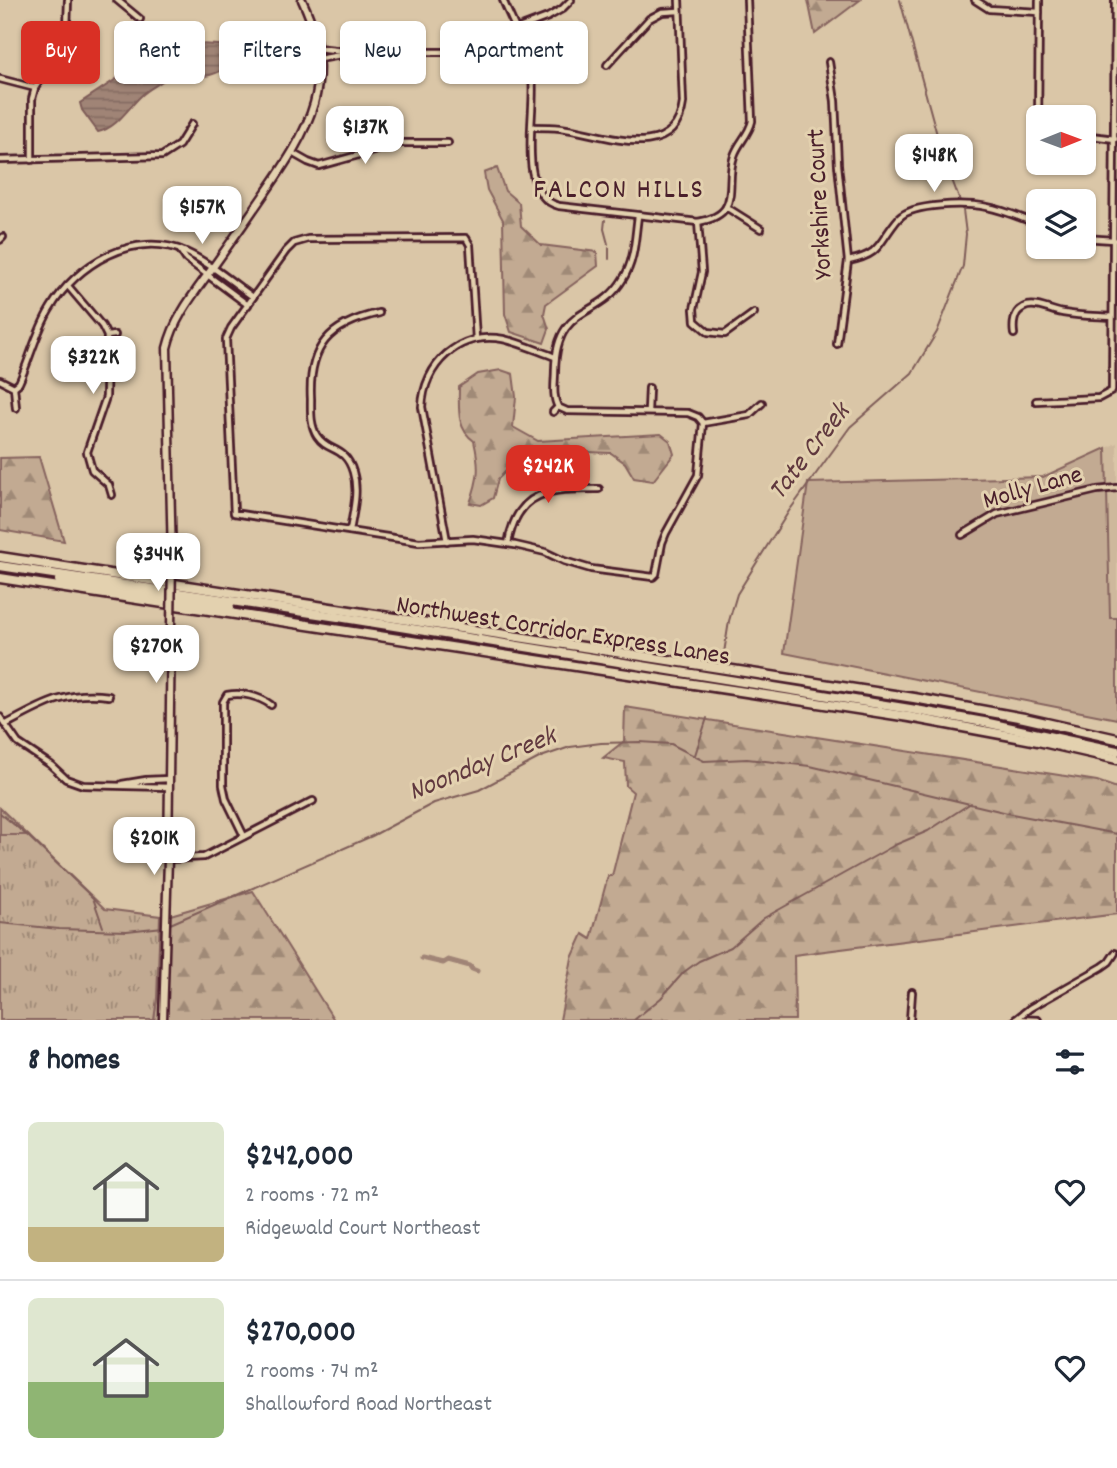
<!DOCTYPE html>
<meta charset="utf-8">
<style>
:root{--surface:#fff;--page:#f2f2f3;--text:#1f2937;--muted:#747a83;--line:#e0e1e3;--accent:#d93025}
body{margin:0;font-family:Dekko,sans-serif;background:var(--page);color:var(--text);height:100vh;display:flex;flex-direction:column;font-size:26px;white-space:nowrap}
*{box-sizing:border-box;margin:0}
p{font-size:23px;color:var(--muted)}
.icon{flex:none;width:38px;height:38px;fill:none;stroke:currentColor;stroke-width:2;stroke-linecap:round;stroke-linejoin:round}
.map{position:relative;height:1020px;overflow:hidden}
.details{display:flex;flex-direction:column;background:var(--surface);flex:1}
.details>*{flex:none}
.top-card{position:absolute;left:21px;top:21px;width:700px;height:63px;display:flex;gap:14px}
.needle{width:46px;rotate:89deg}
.buttons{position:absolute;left:1026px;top:105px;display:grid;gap:14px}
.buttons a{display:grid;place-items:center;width:70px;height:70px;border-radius:10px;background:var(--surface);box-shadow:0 2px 5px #0004;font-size:35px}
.price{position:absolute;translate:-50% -60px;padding:0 16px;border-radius:14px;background:#fff;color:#222;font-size:23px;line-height:46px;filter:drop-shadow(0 2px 4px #0008)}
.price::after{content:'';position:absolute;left:50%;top:42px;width:21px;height:16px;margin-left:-10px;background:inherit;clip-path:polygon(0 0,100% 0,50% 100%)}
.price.on{background:var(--accent);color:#fff}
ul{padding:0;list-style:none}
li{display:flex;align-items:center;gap:21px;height:175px;padding:0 28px}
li+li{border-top:2px solid var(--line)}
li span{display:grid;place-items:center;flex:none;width:196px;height:140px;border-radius:10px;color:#555}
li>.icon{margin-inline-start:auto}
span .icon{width:84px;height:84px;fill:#fffc;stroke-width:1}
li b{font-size:30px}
h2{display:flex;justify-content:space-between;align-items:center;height:84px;padding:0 28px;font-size:30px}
.tag{padding:0 24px;border-radius:10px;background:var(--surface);box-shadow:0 2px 5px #0004;font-size:24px;line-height:63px}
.tag.on{background:var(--accent);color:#fff}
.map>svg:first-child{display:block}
</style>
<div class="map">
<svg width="1117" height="1020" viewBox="0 0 1117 1020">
<defs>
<pattern id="forest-firs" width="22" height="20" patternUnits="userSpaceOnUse" patternTransform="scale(1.75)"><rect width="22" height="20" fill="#c2aa92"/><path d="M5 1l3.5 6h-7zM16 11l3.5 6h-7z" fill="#a08a77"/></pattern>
<pattern id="park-tufts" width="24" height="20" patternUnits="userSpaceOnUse" patternTransform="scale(1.75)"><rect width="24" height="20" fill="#c2aa92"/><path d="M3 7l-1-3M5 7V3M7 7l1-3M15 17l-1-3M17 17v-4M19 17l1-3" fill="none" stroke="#a08a77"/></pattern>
<pattern id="water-rules" width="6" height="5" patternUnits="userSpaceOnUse" patternTransform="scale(1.75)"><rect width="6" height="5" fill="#a08476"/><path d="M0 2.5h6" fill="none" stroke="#846b61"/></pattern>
</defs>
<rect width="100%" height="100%" fill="#dac6a7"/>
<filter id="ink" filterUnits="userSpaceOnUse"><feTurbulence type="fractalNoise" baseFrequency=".0143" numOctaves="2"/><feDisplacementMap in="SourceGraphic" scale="14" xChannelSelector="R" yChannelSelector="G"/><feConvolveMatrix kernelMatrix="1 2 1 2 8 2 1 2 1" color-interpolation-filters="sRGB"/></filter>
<g filter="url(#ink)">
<path fill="#ceb89c" d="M1117,443V618H1110L1106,448Z"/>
<path fill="#c2aa92" stroke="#86645e" stroke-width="2" d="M1106,448L1110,618H1117V719L784,653L808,483L1043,477Z"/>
<g fill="url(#forest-firs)" stroke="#86645e" stroke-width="2">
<path d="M808,0H860L815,34Z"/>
<path d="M497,168L505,191L519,203L521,226L541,245L597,252L598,266L546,304L544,314L549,329L544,343L511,332L505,314L503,220L487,190L484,173Z"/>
<path d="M501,370L513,374L516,397L513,427L538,441L661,434L670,441L674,454L653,481L634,478L625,463L611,453L538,450L516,461L498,479L493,498L481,505L470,503C479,478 480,467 474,441C456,428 459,408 459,387L478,374Z"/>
<path d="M39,457L64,541L0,530V458Z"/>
<path d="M625,707L1097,781L1117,788V914L794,955L795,1020H560L572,958L583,934L591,939L608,876H612L633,792L626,786L625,762L603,758L624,741Z"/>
<path d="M0,808L28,835H0Z"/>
<path d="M253,891L334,1020H154L157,998L160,921L167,916Z"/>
</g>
<path fill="url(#park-tufts)" stroke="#86645e" stroke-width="2" d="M0,835H28L105,909L160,916L157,998L154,1020H0Z"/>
<g fill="url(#water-rules)" stroke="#7e5c58" stroke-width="2">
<path d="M198,44L240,46L246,48C240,64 207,82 190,75L188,53L191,46Z"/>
<path d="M161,65H172L173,71C166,82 151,86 141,96C128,108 117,128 98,132L82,110L80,103L127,72Z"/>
</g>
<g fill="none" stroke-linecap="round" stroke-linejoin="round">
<g stroke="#7e5c58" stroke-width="2">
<path d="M900,0L942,153L960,201"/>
<path d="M605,220L604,229L608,244"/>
<path d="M609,259V248"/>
<path d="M724,653L729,621L737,594L789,511L850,427L912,373L937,332L963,266L966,234L963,210"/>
<path d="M695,755L707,718"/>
<path d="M0,813L29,837L93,898L103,927"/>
<path d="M0,923L59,929L127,931L163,927"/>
<path d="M168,925L372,836L434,803L479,790L541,757L570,747L601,743L640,742L671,744L704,761L747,759L810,766L1012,814L1117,834"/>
<path d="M634,1020L661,998L684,972L699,961L731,947L764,918L895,845L928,831L971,803"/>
</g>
<path stroke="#a08476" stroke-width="5" d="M422,958L443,963L448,960L470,966L472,969L477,971"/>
<defs>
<g id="street">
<path d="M117,0L140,19"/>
<path d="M503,0C513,24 528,51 532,77C537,111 514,195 559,206L698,222C744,214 724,185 734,156C738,143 749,135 752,121L747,0"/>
<path d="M975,0L989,9L1039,12"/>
<path d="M317,48L353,52H456L548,17L562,9L571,0"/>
<path d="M319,59L352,53"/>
<path d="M829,62L835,101L838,165L848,261L837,344"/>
<path d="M607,65L649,19L662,12L679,11"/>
<path d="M0,79L35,88"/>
<path d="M532,127C541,127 551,127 560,128C598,132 675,167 683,103L679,0"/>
<path d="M1038,128L1039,0"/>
<path d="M1083,135L1115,139"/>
<path d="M292,153L308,162L319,166L402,143H448"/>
<path d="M0,160L162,156L179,145L192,124"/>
<path d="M32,160V99L35,88L62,48L67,30L68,0"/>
<path d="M726,207L761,229"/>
<path d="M698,222L702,272L694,309L695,321L708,332L725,334L754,313"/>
<path d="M1083,238L1114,240"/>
<path d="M0,240L3,237"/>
<path d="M180,250L186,259L248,305"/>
<path d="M848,261C883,254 878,242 899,218C913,203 966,203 987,207C1004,210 1021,218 1038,224"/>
<path d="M68,286L102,326L107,336L106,397L87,452L92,470L109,485L112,495"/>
<path d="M1014,334C1013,327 1013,320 1017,313C1029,297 1048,311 1063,313C1079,316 1096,316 1112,317"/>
<path d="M107,336L115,335"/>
<path d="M476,339L470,245L466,238L308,239L294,243L286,251L231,328L226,339L234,513L419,542L473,539L515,545L545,552L564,561L591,569L653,577L656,574L662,543L666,533L698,475L703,423L698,417L688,413L567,411L558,407C552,396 555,382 555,370C556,303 599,320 623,279C635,261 635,237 638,216"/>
<path d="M0,380L14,387"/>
<path d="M1036,401L1099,398L1112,391L1115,0"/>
<path d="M16,408L14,387L19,383C30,359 36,332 50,309C76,264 135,229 186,252C210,263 232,282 253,297"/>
<path d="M648,411L649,388"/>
<path d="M553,412L558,407"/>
<path d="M703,423L749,415L762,403"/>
<path d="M350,531C353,512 359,491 353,472C345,445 328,453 317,436C310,425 311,411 311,399C308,347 329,324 379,313"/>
<path d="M962,535L997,514L1097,490L1117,488"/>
<path d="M447,541L422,407C424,364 459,331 503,339C521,343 538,351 555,357"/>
<path d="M508,544C517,488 553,489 599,489"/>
<path d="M0,717L18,743L51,765L66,779L83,785L169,787"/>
<path d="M5,725C42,705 66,690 109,696"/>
<path d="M122,784L146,780L169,779"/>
<path d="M244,836L226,799L223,785V702L227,695C242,692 259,696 271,705"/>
<path d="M168,859L204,857L313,801"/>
<path d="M1016,1019L1038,1020"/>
<path d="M910,1020L912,992"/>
<path d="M1015,1020L1030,1008L1102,967L1109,962L1115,953"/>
</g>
<g id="secondary">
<path d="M172,559L167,348C174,318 193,295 211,270C228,246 246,221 263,196C309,131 340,79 302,0"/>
<path d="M163,1020L168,859L171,627"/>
</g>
<g id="highway">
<path d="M0,557L914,698L1024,718L1117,739"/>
<path d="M0,566L338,617L910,709L984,722L1117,751"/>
<path d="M0,578L909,717L1038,741L1117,759"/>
<path d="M59,580L230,608"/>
</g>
</defs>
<use href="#street" stroke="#4a1f2b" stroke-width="10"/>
<use href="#secondary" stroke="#4a1f2b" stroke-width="11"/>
<use href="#highway" stroke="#4a1f2b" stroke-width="13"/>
<use href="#street" stroke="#e3d1af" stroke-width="4.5"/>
<use href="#secondary" stroke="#e3d1af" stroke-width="6"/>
<use href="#highway" stroke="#e3d1af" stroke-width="8"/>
<defs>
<path id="secondary-bridge" d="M171,627L172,559"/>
</defs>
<use href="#secondary-bridge" stroke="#4a1f2b" stroke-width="11" stroke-linecap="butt"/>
<use href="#secondary-bridge" stroke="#e3d1af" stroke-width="6"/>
</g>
</g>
<g text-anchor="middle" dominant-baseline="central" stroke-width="6" stroke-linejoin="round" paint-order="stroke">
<g font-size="26" fill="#4a1f2b" stroke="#e3d1af">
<text transform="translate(821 204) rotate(-93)">Yorkshire Court</text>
<text transform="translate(1033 489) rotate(-16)">Molly Lane</text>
<text transform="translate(563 632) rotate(9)">Northwest Corridor Express Lanes</text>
</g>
<g font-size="28" letter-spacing="2" fill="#4a1f2b" stroke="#e3d1af">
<text x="619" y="192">FALCON HILLS</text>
</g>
<g font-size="28" font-style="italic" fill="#60383e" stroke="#e3d1af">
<text transform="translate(811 453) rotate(-52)">Tate Creek</text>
<text transform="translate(483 766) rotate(-22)">Noonday Creek</text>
</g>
</g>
</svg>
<div class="buttons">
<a><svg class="needle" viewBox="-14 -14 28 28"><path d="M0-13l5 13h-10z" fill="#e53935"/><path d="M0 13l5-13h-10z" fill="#747a83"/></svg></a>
<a><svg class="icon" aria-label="layers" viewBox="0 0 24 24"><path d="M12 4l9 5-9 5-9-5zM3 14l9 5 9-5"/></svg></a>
</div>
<b class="price" style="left:365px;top:166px">$137K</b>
<b class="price" style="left:934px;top:194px">$148K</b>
<b class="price" style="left:202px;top:246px">$157K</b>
<b class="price" style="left:93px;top:396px">$322K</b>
<b class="price on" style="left:548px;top:505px">$242K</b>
<b class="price" style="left:158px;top:593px">$344K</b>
<b class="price" style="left:156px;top:685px">$270K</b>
<b class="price" style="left:154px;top:877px">$201K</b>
<div class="top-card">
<a class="tag on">Buy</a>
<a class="tag">Rent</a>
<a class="tag">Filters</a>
<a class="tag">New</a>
<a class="tag">Apartment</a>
</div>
</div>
<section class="details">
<h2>8 homes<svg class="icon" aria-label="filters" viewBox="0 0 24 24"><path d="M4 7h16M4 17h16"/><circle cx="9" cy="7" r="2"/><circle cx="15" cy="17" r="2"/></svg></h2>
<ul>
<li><span style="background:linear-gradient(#dfe7d0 75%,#c2b280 0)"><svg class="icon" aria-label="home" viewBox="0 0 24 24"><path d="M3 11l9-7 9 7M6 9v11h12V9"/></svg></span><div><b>$242,000</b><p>2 rooms · 72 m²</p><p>Ridgewald Court Northeast</p></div><svg class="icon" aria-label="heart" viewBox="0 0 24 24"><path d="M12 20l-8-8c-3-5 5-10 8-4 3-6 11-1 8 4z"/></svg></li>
<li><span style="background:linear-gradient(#dfe7d0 60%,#8fb573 0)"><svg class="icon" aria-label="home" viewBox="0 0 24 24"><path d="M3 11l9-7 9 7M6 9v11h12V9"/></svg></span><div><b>$270,000</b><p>2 rooms · 74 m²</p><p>Shallowford Road Northeast</p></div><svg class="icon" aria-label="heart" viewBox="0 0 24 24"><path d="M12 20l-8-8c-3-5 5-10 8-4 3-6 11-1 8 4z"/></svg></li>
</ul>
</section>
